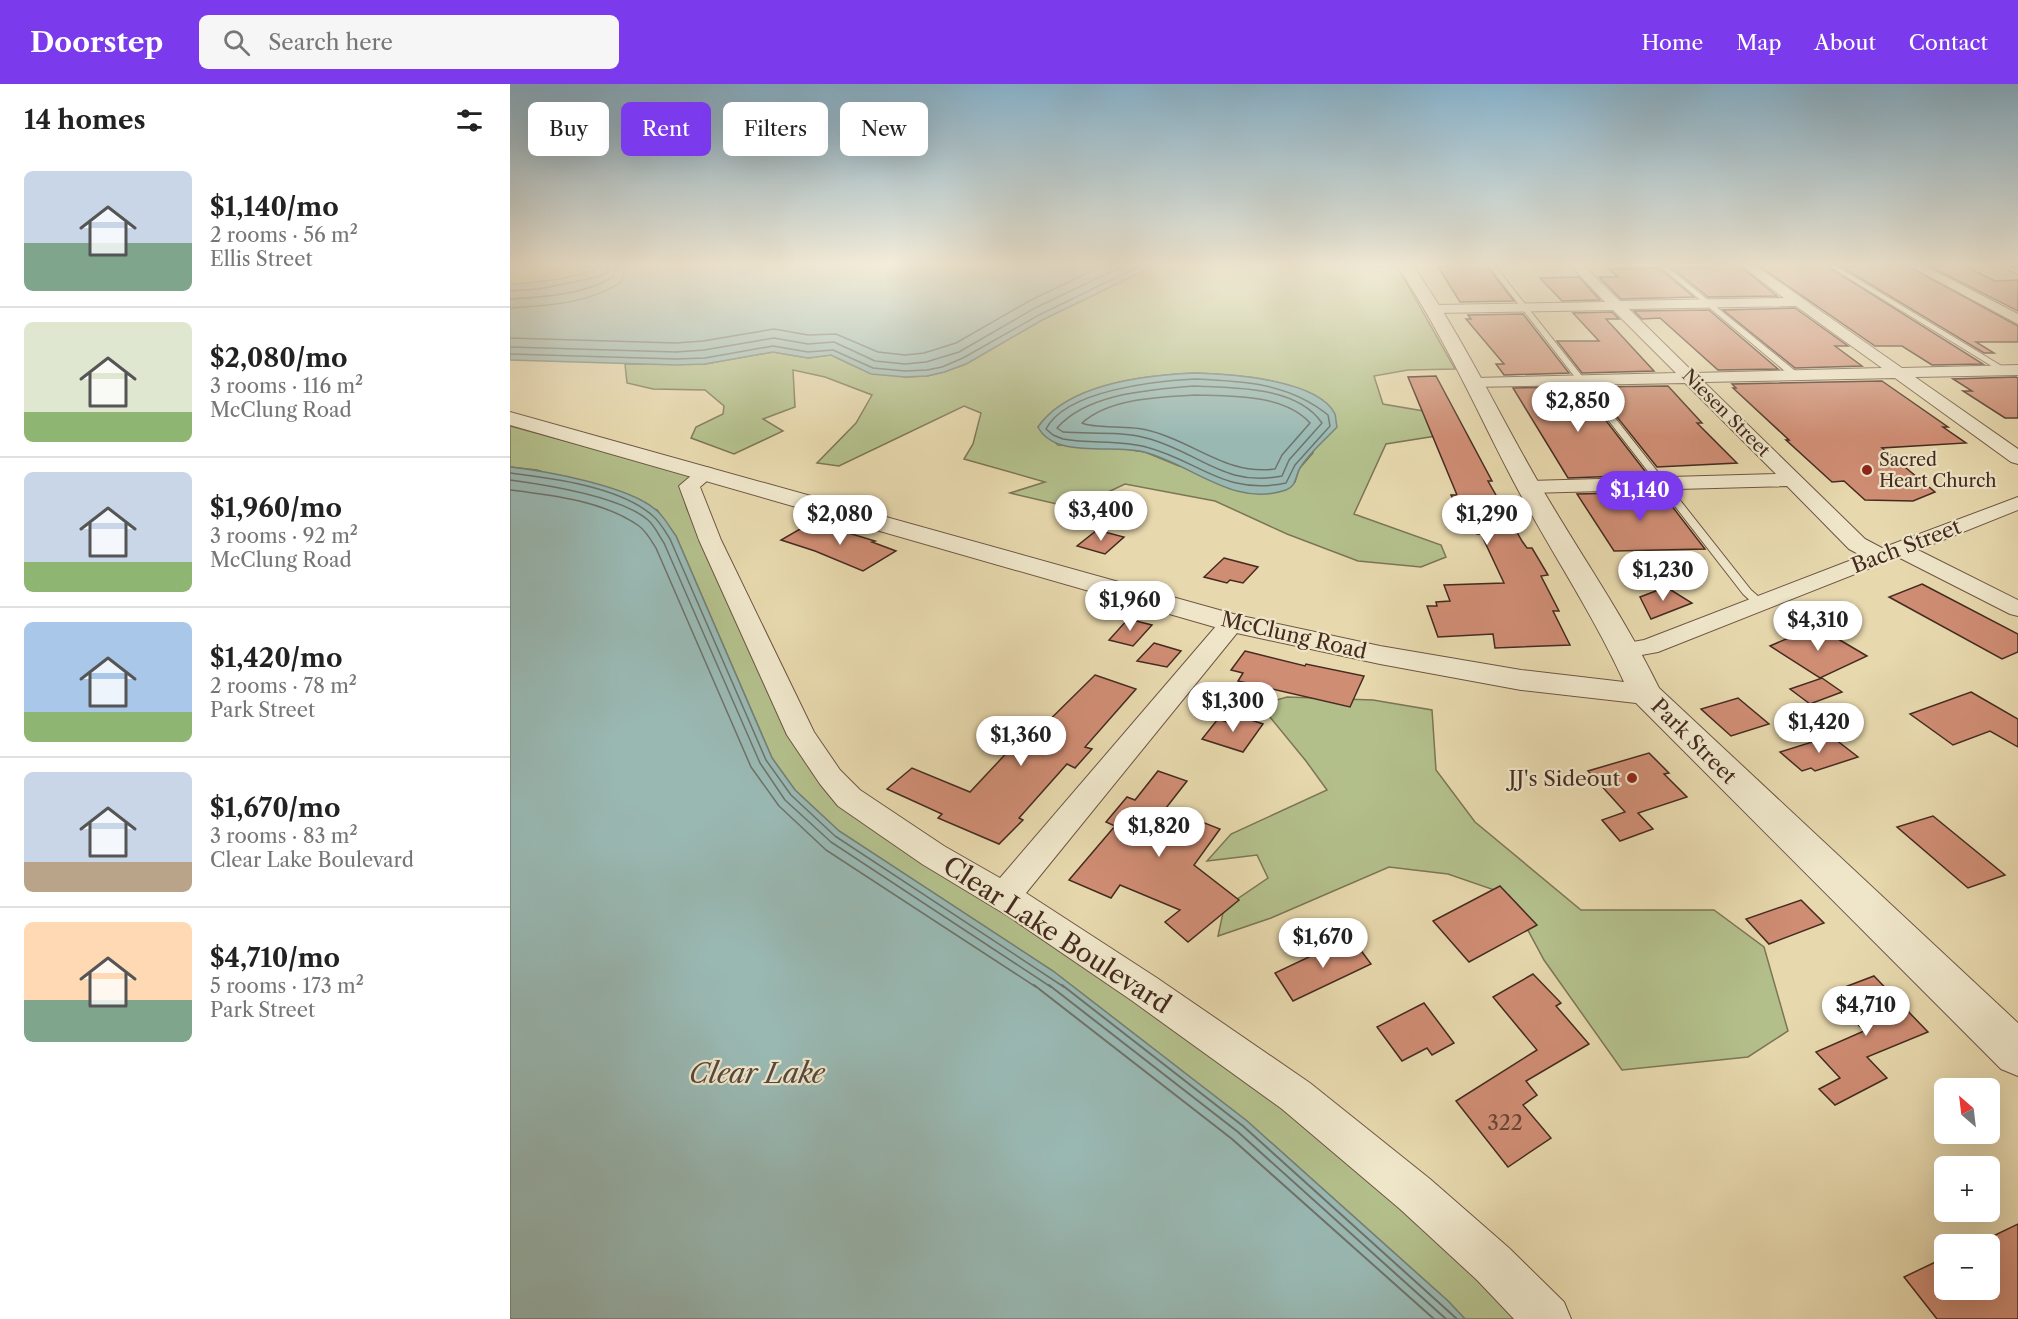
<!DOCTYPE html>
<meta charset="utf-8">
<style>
:root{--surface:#fff;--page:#f6f6f6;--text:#222;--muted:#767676;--line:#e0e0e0;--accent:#7c3aed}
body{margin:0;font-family:"Libre Caslon Text",serif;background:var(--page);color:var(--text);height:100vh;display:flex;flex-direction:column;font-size:22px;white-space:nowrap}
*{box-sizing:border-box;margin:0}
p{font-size:20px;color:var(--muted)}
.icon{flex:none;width:33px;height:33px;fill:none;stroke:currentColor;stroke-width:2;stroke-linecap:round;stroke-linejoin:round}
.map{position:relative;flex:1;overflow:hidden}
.sheet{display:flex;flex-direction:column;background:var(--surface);width:510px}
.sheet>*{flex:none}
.guide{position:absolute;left:18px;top:18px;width:570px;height:54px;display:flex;gap:12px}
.needle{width:39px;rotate:332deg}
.buttons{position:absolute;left:1424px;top:994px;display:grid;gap:12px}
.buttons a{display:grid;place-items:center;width:66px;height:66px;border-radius:9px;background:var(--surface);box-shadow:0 6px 24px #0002;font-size:30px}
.price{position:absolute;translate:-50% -51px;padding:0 14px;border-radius:21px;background:#fff;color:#222;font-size:20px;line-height:39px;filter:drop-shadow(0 2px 3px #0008)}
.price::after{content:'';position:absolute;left:50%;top:36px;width:18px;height:14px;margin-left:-9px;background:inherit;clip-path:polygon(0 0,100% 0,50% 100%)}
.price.current{background:var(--accent);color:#fff}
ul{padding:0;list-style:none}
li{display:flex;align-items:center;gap:18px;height:150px;padding:0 24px}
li+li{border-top:2px solid var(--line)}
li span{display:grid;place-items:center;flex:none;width:168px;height:120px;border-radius:9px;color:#555}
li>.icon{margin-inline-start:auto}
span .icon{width:72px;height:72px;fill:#fffc;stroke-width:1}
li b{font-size:26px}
h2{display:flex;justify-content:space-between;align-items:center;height:72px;padding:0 24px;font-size:26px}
.pill{padding:0 21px;border-radius:9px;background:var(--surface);box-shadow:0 6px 24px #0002;font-size:21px;line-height:54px}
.pill.current{background:var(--accent);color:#fff}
header{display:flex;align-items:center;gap:36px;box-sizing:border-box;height:84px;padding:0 30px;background:var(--accent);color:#fff}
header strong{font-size:28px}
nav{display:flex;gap:33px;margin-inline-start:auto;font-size:21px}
.search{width:420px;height:54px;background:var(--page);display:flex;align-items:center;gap:15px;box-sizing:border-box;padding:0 21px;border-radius:9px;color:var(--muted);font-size:22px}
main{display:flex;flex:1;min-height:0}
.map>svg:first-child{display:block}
</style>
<header>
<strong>Doorstep</strong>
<div class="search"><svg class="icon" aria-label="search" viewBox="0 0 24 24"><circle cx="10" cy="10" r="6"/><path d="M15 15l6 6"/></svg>Search here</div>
<nav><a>Home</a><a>Map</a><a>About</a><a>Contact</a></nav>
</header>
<main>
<section class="sheet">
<h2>14 homes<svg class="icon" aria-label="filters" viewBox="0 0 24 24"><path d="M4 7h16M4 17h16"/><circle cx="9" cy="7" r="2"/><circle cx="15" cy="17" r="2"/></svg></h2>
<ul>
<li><span style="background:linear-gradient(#c9d6e8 60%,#7fa58c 0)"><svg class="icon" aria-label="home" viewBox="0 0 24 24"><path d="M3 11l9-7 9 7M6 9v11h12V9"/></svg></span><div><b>$1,140/mo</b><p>2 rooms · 56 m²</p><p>Ellis Street</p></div></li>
<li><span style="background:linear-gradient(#dfe7d0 75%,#8fb573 0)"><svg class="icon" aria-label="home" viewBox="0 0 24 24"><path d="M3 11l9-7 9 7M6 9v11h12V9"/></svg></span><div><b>$2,080/mo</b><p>3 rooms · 116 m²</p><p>McClung Road</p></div></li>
<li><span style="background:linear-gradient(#c9d6e8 75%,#8fb573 0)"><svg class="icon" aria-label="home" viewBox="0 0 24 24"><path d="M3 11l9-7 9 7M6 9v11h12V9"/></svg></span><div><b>$1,960/mo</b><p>3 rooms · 92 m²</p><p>McClung Road</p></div></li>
<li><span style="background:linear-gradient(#a9c7e8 75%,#8fb573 0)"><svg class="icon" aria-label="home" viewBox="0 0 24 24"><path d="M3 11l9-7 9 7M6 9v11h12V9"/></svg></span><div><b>$1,420/mo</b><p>2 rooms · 78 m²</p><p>Park Street</p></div></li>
<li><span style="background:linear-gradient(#c9d6e8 75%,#b9a48a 0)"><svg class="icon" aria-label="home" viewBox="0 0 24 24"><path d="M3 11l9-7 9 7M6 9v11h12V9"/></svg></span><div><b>$1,670/mo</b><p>3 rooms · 83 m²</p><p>Clear Lake Boulevard</p></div></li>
<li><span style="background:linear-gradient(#ffd9b3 65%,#7fa58c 0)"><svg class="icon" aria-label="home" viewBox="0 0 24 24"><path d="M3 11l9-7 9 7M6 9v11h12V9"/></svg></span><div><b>$4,710/mo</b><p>5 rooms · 173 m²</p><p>Park Street</p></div></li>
</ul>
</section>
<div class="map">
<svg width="1508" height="1235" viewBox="0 0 1508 1235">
<rect width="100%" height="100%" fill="#e7d8ad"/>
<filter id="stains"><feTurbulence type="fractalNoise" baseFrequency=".00333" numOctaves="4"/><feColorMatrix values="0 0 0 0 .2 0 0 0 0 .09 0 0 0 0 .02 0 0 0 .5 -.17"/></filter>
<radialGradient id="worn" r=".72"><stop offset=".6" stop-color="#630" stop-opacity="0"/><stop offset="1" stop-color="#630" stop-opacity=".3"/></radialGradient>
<g fill="#b3bf8b" stroke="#7c7556" stroke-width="1.5" fill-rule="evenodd">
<path d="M0,182H100L51,195L0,201Z"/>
<path d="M644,182H887L945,285L898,286L864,292L873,320L931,330L932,351L876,360L844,430L931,461L936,473L911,483L848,477L777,450L705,417L615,400L564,424L500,409L535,398L454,375L463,360L471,329L454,322L329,382L307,379L346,339L362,311L315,293L283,286L285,323L253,335L273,347L224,370L181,354L186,343L213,330L214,322L195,306L143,305L117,299L115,280H195L263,268L298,274L321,271L342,281L395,293L417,292L434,288L456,280L532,236ZM685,289C729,291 774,293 813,317L803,369L789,385L785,398L669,382L635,368L607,364L548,361L528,343C558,300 636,291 685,289Z"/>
<path d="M0,342L182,391L172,408L177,425L304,688L740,992L1017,1235H955L938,1217L737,1037L543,887L329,747L285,706L262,674L166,452L147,426L27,386L0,383Z"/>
<path d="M777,613L863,616L922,626L926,686L965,738L1071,826H1204L1254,863L1278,947L1238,973L1112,986L1034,876L999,811L938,790L879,783L761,834L708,852L714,824L758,794L747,771L697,777L721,750L817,706L796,677L750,621Z"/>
</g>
<g fill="#99b8b2" stroke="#778078" stroke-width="1.5">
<path d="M100,182H644L532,236L456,280L434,288L417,292L395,293L361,290L321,271L298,274L263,268L195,280L166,281L0,276V201L51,195Z"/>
<path d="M685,289C718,290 808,295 825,330C826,333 826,340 827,343C815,356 799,369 790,384C785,392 787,402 776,406C723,424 682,380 634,368C603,360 544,375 528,343C558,300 636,291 685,289Z"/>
<path d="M0,383C36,387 119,402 146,426C154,432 160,444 166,452L262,674L285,706L329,747L543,887L737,1037L938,1217L955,1235H0Z"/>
</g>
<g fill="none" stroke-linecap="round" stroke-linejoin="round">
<g stroke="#6f7269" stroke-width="1.5">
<path d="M0,207L29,205L88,193L97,189L99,182"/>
<path d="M0,215C34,213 73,211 103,193L107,182"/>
<path d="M0,224C36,222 81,219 111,198L116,182"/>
<path d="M0,254L166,259L193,257L264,245L298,251L326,250L368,268L395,271L414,269L446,259L521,216L592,182"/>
<path d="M0,263L166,268L194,266L264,254L298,260L324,258L365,277L395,280L416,278L449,268L525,224L613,182"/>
<path d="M0,270L166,275L195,274L263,262L298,268L323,266L363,284L395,287L417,286L432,283L453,274L529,231L630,182"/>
<path d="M685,295C733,297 779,299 818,331L820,342L785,381L776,399C714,412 690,377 636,363C610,356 581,360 553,355L543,351L536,345C556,306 646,297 685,295Z"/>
<path d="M684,302C725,304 787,302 812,339L779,376L772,392C714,404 688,367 636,354C610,347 580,350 553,348L547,344C578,309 640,306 684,302Z"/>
<path d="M685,311C721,312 774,310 800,339L772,371L765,385C716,392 682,356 637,346C620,341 584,345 572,339C599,314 650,313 685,311Z"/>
<path d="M0,389C42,394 111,403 143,432C150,438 155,447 160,455L256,676L281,711L325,752L554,903"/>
<path d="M0,396C37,401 110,412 138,436C145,442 149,452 154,459L250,679L275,716L321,758L541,903"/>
<path d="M0,406C41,411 94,417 129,442C136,447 141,456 146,464L241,683L269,722L316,766L526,903"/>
</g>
<g stroke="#6f7269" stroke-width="2">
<path d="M524,901L722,1055L924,1235"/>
<path d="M539,901L728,1048L936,1235"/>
<path d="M552,901L733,1042L947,1235"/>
</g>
</g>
<g fill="#cf8d74" stroke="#452b20" stroke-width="1.5">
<path d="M977,182L1004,217L950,218L928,183Z"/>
<path d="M1194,182H1230L1267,212L1198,213L1162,184H1197Z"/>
<path d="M1249,182H1317L1473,280L1422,281L1392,262H1365Z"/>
<path d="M1330,182H1398L1508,242V258H1466L1484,269H1474Z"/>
<path d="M1419,182H1455L1485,197L1508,196V227Z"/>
<path d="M1149,184L1184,213L1111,215L1089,193H1108L1099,185Z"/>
<path d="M1069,193L1090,216L1052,217L1030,194Z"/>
<path d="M1285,224L1338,262H1325L1352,282L1285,284L1213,226Z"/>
<path d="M1199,226L1268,285L1208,286L1150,234L1132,235L1124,227Z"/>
<path d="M1102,228L1109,235H1096L1144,287L1072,289L1047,257H1089L1063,229Z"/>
<path d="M1013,230L1059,289L994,291L986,280H994L956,235H961L958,231Z"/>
<path d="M926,292L982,397H978L1012,457L1017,464H1022L1038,491L1031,492L1049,527H1043L1060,561L985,564L983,550L928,553L917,522H927L926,518L940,517L934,501L994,499L971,450H967L957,430H951L941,411H947L898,293Z"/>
<path d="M1506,293L1508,294V334H1495L1453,307H1462L1443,295Z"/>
<path d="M1372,297L1438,343H1433L1456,359L1372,364L1425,408L1403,417L1355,416L1334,397L1322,398L1276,356H1279L1223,304H1226L1222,300Z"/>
<path d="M1158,302L1192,339H1187L1227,379L1147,383L1083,303Z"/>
<path d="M1070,303L1138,391L1058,394L1003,304Z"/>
<path d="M1151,408L1195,465L1104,467L1067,410Z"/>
<path d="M302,438L365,457L362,458L386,467L353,487L305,467L271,456Z"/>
<path d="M587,446L614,453L595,470L567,462Z"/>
<path d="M714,474L748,483L733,499L720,496L717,499L694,493Z"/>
<path d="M1412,500L1508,550V568L1492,575L1379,513Z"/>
<path d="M1156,503L1182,519L1141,535L1130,513Z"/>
<path d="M618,535L642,541L623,562L599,556Z"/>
<path d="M1306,542L1357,572L1310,594L1260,562Z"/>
<path d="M644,559L671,567L657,583L627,577Z"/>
<path d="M735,567L795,582L796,580L854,592L840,623L728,597L733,589L721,586Z"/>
<path d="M585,591L626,605L575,663L582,665L565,684L557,680L509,734L513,736L489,760L428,734L432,730L377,705L402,684L460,708L505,660L512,663Z"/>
<path d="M1312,594L1332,608L1300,620L1280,605Z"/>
<path d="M1461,608L1508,635V663L1480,647L1443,661L1400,630Z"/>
<path d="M1228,614L1259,640L1221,652L1191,625Z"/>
<path d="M726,631L753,640L733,668L692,655L708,635L720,639Z"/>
<path d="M1321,652L1348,673L1305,687L1301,684L1292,687L1270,668Z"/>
<path d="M1139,669L1159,689L1154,690L1177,713L1128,729L1143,745L1110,757L1092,736L1115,728L1078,687Z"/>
<path d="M648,687L677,697L656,724L710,745L684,781L729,816L678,858L655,838L670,826L610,801L601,814L559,796L605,742L596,738L617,713L625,716Z"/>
<path d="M1423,732L1495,791L1458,804L1387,743Z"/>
<path d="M990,802L1027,841L959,878L923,837Z"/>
<path d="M1291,816L1314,839L1259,860L1236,835Z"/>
<path d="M841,853L861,880L783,917L765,889Z"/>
<path d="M1023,890L1051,919L1046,922L1079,960L1016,997L1027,1011L1013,1021L1041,1054L998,1083L946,1017L1027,966L983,913Z"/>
<path d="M1364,892L1418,948L1357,973L1377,994L1325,1021L1309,1005L1330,994L1306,968L1354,947L1319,909Z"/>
<path d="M914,919L944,959L922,971L917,964L892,977L867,943Z"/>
<path d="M1508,1140V1235H1427L1394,1193L1434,1174V1206H1479V1154Z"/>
</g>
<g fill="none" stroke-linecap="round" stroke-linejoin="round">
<defs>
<g id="service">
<path d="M979,182H985L1241,506L1256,519L1254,522H1246L1233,510Z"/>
<path d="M1150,182H1156L1289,290V294H1283Z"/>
<path d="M1319,182H1326L1500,287L1493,289Z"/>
<path d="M1490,182H1497L1508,186V190Z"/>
</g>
<g id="minor">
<path d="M1061,182H1074L1110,217L1274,214L1232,182H1246L1392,284L1508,281V291L1405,293L1508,365V380L1501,378L1385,294L1194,298L1355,455L1372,464L1508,413V426L1408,466L1508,516V532L1500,530L1388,473L1148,568L1115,574L1106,571L1102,566L1106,561L1134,556L1352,472L1339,465L1277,402L1019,409L1012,407L1009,403L1012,399L1019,397L1266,390L1175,299L959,303L957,299L965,294L1166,289L1103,226L925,229L918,225L925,221L1095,218ZM1286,222L1372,284L1184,289L1119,225Z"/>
<path d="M1400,182H1415L1508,230V240Z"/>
<path d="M196,383L203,385L206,389L190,403L211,456L304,648L330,686L350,706L434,762L490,794L713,534L722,532L731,534L734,539L731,544L516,809L647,894L800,999L920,1095L999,1164L1054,1218L1061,1235H1004L967,1196L890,1125L772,1025L621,916L498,832L412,780L328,722L310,700L277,651L189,456L169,402L189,385Z"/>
</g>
<path id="tertiary" d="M887,182H903C952,251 988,329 1031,403C1070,470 1115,534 1149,604L1508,939V992L1491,985L1126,619L1011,606L870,580L722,548L0,341V328L727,531L870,562L1011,586L1114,598C1083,530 1041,468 1006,402C967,328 934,251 887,182Z"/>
</defs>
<use href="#service" stroke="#6e5643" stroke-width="2"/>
<use href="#minor" stroke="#6e5643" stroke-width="2"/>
<use href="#tertiary" stroke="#6e5643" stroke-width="2"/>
<use href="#service" fill="#efe6ca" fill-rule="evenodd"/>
<use href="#minor" fill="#efe6ca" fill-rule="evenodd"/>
<use href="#tertiary" fill="#efe6ca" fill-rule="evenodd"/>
</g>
<linearGradient id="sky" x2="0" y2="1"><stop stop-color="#88b6d2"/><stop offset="0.51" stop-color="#f4edda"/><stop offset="1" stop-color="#f4edda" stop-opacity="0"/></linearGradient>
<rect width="1508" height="354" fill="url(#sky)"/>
<g fill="#8f2418" stroke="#efe6ca" stroke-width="2">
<circle cx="1357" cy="386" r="6"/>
<circle cx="1122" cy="694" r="6"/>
</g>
<g text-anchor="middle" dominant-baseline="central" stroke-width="4.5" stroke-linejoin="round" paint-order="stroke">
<g font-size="18" fill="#452b20" stroke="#efe6ca">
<text transform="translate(1216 329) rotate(45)">Niesen Street</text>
</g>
<g font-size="18" fill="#452b20" stroke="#efe6ca" text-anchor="start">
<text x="1369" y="376">Sacred<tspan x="1369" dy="21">Heart Church</tspan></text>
</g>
<g font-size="21" fill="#452b20" stroke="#efe6ca">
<text transform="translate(1396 462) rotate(-21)">Bach Street</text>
<text transform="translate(784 551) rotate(13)">McClung Road</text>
<text transform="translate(1184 657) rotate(45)">Park Street</text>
</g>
<g font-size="21" fill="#452b20" stroke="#efe6ca" text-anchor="end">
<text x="1110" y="694">JJ's Sideout</text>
</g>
<g font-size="21" fill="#684435">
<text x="995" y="1038">322</text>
</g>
<g font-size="26" fill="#452b20" stroke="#efe6ca">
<text transform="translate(547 851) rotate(33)">Clear Lake Boulevard</text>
</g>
<g font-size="27" font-style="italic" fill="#56473d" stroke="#efe6ca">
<text x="247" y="989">Clear Lake</text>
</g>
</g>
<rect width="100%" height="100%" filter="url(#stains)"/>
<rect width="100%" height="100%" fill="url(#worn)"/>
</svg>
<div class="buttons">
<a><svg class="needle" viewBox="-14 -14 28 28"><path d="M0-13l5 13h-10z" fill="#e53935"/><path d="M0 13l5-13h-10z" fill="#767676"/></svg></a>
<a>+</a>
<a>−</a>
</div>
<b class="price" style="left:1068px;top:349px">$2,850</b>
<b class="price current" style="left:1130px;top:438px">$1,140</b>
<b class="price" style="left:591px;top:458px">$3,400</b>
<b class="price" style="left:330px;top:462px">$2,080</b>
<b class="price" style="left:977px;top:462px">$1,290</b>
<b class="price" style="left:1153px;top:518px">$1,230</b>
<b class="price" style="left:620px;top:548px">$1,960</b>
<b class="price" style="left:1308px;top:568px">$4,310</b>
<b class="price" style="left:723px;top:649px">$1,300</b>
<b class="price" style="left:1309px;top:670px">$1,420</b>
<b class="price" style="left:511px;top:683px">$1,360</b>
<b class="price" style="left:649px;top:774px">$1,820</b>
<b class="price" style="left:813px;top:885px">$1,670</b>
<b class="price" style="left:1356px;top:953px">$4,710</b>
<div class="guide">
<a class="pill">Buy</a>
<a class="pill current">Rent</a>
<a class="pill">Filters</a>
<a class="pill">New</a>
</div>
</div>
</main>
